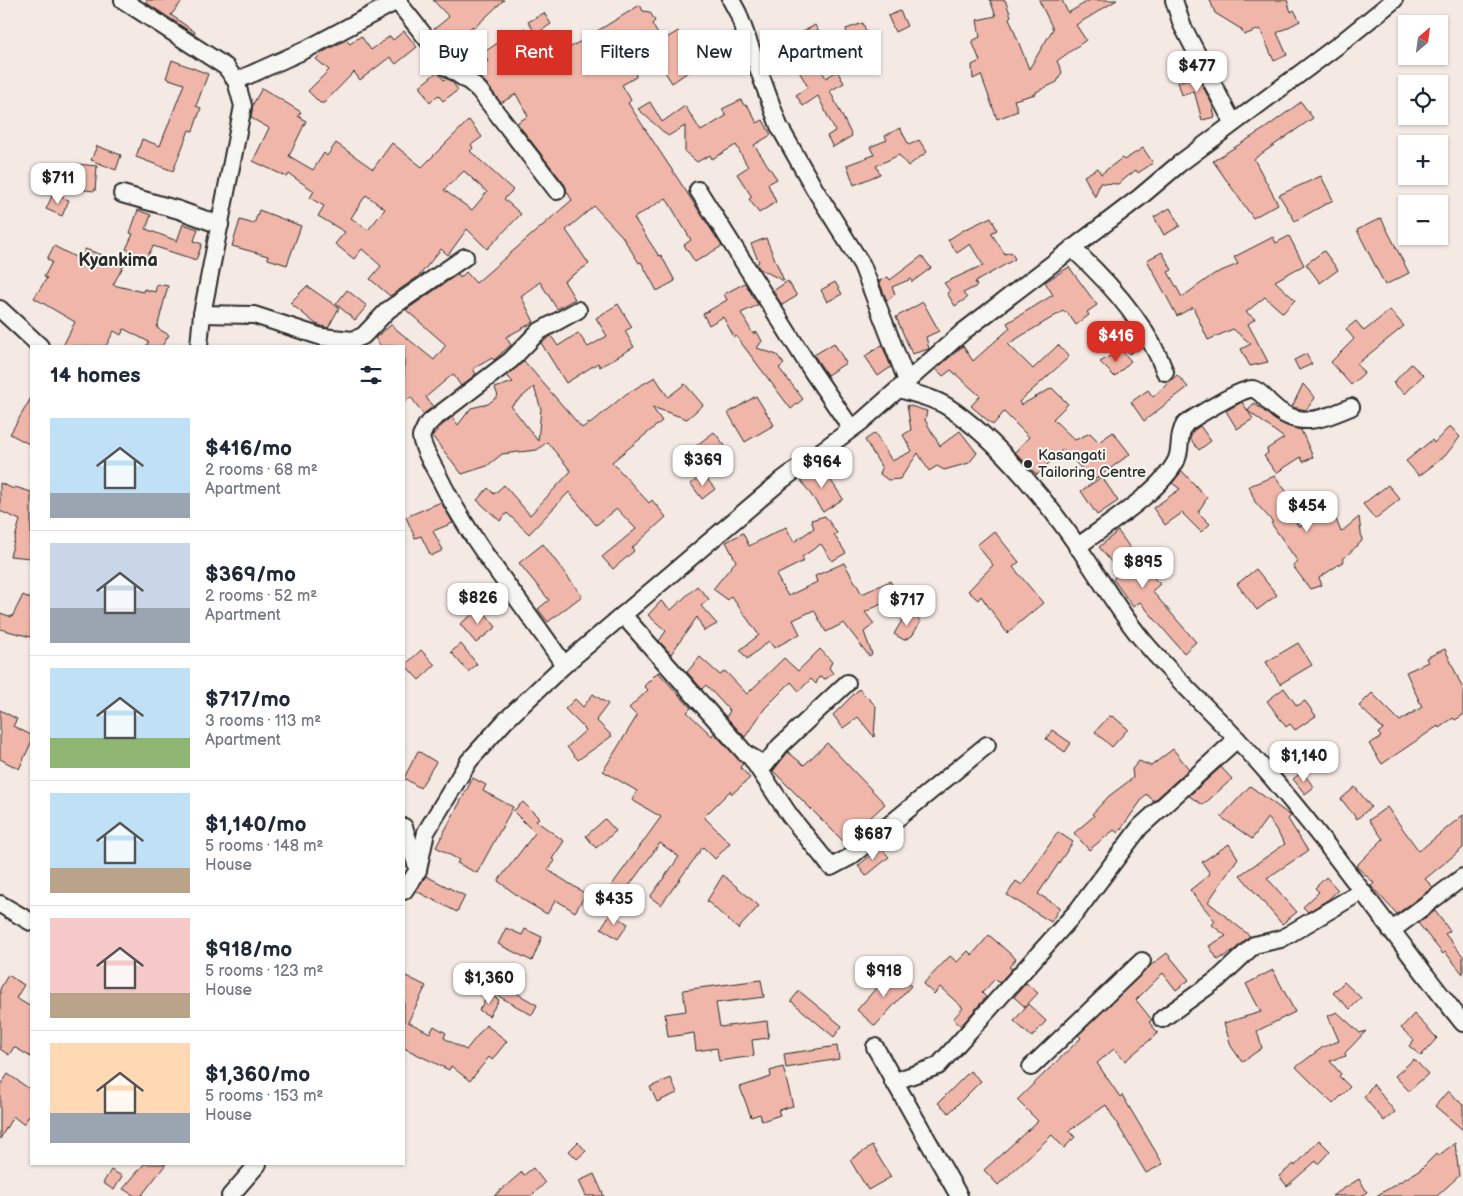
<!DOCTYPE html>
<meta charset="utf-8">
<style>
:root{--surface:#fff;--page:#f6f6f7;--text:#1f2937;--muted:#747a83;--line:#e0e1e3;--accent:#d93025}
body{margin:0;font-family:"Balsamiq Sans",sans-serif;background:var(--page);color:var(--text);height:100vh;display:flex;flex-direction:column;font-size:19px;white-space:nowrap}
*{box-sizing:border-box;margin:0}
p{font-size:16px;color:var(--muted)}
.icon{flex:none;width:28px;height:28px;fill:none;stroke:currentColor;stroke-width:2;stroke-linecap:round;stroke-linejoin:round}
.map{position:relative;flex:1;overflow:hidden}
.drawer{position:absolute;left:30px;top:345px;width:375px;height:820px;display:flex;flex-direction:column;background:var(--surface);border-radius:0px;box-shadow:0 1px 4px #0004}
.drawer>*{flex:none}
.guide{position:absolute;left:420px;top:30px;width:475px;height:45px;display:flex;gap:10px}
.needle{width:32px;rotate:29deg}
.tools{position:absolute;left:1398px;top:15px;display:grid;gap:10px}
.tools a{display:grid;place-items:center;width:50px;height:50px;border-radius:0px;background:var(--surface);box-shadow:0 1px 4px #0004;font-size:25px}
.price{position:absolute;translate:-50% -42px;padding:0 11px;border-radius:10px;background:#fff;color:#222;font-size:16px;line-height:32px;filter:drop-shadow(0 1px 2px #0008)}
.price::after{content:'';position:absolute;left:50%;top:30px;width:15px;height:11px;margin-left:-8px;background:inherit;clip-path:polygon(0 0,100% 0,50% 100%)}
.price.selected{background:var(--accent);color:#fff}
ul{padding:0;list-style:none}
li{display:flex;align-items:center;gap:15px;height:125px;padding:0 20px}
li+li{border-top:1px solid var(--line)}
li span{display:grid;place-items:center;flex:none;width:140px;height:100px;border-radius:0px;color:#555}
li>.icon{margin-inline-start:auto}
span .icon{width:60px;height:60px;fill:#fffc;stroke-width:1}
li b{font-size:21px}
h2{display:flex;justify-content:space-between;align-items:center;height:60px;padding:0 20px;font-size:21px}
.tag{padding:0 18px;border-radius:0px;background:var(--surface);box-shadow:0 1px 4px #0004;font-size:18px;line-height:45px}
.tag.selected{background:var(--accent);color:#fff}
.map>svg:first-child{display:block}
</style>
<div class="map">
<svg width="1463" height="1196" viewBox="0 0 1463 1196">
<rect width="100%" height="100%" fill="#f5e9e3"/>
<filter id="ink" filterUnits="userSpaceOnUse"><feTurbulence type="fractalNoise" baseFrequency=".02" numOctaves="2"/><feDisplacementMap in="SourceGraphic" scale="10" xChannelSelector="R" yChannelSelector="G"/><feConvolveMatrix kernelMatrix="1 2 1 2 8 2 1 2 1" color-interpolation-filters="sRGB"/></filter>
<g filter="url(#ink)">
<g fill="#f0b6a9" stroke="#2b2b2b" fill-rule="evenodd">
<path d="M147,0H183L171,15L195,32L194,34L145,2Z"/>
<path d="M433,0H504L474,28L473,26L445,48L433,30L449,17Z"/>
<path d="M990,0H1005L1011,16L1009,18L1029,69L1053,29L1039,0H1062L1068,13L1090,0H1117L1076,25L1086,40L1057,61L1062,72L1057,82L1036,92V94L1014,100L1018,111L997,119L981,75L973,79L972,65L980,61L972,41L980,37L977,20L996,16Z"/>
<path d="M1210,0H1287L1291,12L1294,10L1300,21L1277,33L1287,55L1274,61L1260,29L1244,35L1241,29L1215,13Z"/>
<path d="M640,5L643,11L650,12L655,21L652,24L662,41L678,31L696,58L690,62L694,68L672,83L656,58L635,69L636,77L622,85L631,100L628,103L722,246L695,262L684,245L691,240L666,198L634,218L659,256L661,255L675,281L657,291L641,262L639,263L622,236L594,206L566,230L589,264L564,281L575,299L557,309L540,282L521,296L534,322L506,337L511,345L494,360L492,358L473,369L476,374L461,386L453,374L426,397L433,407L423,414L411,397L404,402V346H381L375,338L391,325L434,360L446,345L406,310L458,274L460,278L466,272L476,283L572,200L567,192L565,185L517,123L528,116L516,94L501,103L486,83L471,70L488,61L483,53L499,42L500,43L525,28L548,61Z"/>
<path d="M900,11L907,26L895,32L888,16Z"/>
<path d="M544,13L551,24L536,34L528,22Z"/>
<path d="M863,23L871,46L861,50L863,56L851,61L842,35L847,33L846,29Z"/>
<path d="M815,25L822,38L807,46L826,78L837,71L844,83L830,91L852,136L833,147L827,136L835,131L818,96L803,106L796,95L808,87L792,59L773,66L767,52Z"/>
<path d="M404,31L417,47L396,64L390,57L360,80L354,72L324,103H320L308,91L329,70L316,59L323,52L346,40L350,44L361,36L371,50L390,36L393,40Z"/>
<path d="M172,60L208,74L196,106L201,108L193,131L189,130L173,171L136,157L142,139L160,146L184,84L166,78Z"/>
<path d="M1190,62L1212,104L1215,117L1202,120L1194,91L1182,95L1178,82L1190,78L1186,64Z"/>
<path d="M437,72L444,80L446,78L452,82L458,90L443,101L438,95L430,103L420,86Z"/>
<path d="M262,88L301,112L298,116L306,121L289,156L313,170L324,153L327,156L336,143L373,169L392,143L422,167L469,120L482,137L471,145L473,148L470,151L513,190L504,199L521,214L487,249L467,229L448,255L441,249L419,276L390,296L370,279L381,266L362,249L354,259L335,244L345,232L318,216L324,206L310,198L314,191L289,174L287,177L253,161L269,128L251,118L253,104ZM464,171L487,192L472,210L444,190ZM366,195L385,209L368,230L351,218Z"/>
<path d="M741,100L744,105L748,106L757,123L763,120L771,135L754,145L777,179L768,184L776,202L759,213L749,199L752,197L737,174L748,167L736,145L712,159L710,155L697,162L685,152V126L668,136L638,109L650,102L662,122L685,106L701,131L726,116L722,109Z"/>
<path d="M1301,102L1313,118L1254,159L1278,204L1253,218L1213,161L1264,129Z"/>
<path d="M900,128L909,145L919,140L927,152L908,166L899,155L876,166L880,174L854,185L847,165L874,155L870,147L887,140L885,136Z"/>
<path d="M97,146L121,155L116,170L91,160Z"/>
<path d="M1143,148L1153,163L1138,173L1136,170L1118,184L1100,183L1095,197L1084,176L1098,168L1101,174L1122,158L1124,160Z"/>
<path d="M77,164L97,166L95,191L75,189Z"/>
<path d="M1321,176L1333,200L1295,221L1279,195Z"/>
<path d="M53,194L69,200L62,216L46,209Z"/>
<path d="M1170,208L1180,226L1164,235L1154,217Z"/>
<path d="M138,210L151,215L146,229L177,241L183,224L198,229L194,241L202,244L196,260L153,246L146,259L126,249L133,234L130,233Z"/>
<path d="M259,210L301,226L287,265L268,259V256L232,246L240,220L254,224Z"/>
<path d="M991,217L997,230L991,233L1005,254L1011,252L1015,259L975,282L977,286L963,293L967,298L955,306L947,293L950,291L944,283L983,265L970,244L957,253L948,240L962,231Z"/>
<path d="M1381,218L1409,273L1385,285L1357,230Z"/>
<path d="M1289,236L1304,265L1275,281L1295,300L1283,313L1265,297L1246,312L1255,319L1248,324L1268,362L1250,366L1241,349L1251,344L1233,329L1208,340L1193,307L1177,316L1147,260L1162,252L1172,270L1168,272L1182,297L1214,274L1238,264L1234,257L1273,237L1276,243Z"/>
<path d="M766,238L784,281L760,269L756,264L759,262L751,244Z"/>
<path d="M54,246L81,260L85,249L125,263L113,285L143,292L144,289L155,292L157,284L168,286L157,328L169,335L162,346H146L149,342L124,329L121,335L114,331L106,346H63L75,322L34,298L47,278L44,277L52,262L47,259Z"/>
<path d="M1324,251L1338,270L1320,283L1306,264Z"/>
<path d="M922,256L931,268L912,282L911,279L892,287L895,294L887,301L879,281L888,277L890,280Z"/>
<path d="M1069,267L1097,305L1087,312L1089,315L1076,325L1067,312L1065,313L1063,311L1008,344L1033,369L1058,345L1069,357L1019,402L1021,405L1052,388L1068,404L1053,419L1075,440L1090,433L1099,442L1113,432L1130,454L1093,481L1063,449L1037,475L1015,452L1029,437L1004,412L993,425L971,406L980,396L951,370L943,376L936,369L963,346L973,361L1010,328L1007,323L1053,295L1045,282Z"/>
<path d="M788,281L797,296L782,305L773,291Z"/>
<path d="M835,282L842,294L827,302L821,290Z"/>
<path d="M745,283L758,305L741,313L753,334L757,332L762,341L757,348L777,355L784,364L779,368L803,399L791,409L736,336L734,337L723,317L709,325L703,314L727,300L724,294Z"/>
<path d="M307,286L339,308L328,328L316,324L290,303Z"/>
<path d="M347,290L367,306L355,320L336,304Z"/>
<path d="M923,302L939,331L926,337L929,349L912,354L896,317Z"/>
<path d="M618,304L632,327L625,331L634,347L600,367L598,363L566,383L541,343L551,336L558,346L578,333L588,347L607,336L596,318Z"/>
<path d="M1390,310L1404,326L1357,364L1364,373L1351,385L1331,362L1354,339L1346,329L1356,321L1364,331Z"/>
<path d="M1133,337L1139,348L1129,354L1123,343Z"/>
<path d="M834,343L846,363L827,375L814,355Z"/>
<path d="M882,345L891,367L878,376L865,356Z"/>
<path d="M1121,350L1131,361L1115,377L1100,362Z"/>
<path d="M1306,354L1312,364L1299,370L1294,360Z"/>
<path d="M524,361L582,428L589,423L590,424L626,394L655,377L668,397L685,384L703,405L687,419L652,407L662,421L612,462L649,503L652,500L666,517L632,548L634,551L613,569L602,557L636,529L617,509L596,525L569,492L529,534L507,513L500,521L477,500L488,488L494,494L504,485L530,515L571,471L547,442L537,450L502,454L487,466L462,474L432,436L439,428L452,417L458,425L471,408L488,404L498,396L495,388L513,382L507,376ZM534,387L541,409L538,441L511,406Z"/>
<path d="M1411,364L1423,375L1405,394L1393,383Z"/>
<path d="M1177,375L1188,387L1144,421L1131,402L1148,390L1153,397Z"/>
<path d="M1303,384L1315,398L1306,410L1292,407Z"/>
<path d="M756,396L774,425L745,442L728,413Z"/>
<path d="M31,398V445L10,434Z"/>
<path d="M1242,402L1253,419L1237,429L1226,411Z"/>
<path d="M1254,403L1275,420L1287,426L1301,430L1313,457L1303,462L1301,457L1276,473L1264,456L1268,453L1267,449L1284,438L1248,411Z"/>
<path d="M907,405L927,411L925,420L940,446L960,431L977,453L969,463L944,470L937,466L929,471L918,453L900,479L888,480L880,474L882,468L865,440L875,433L892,461L912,451L903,435L911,430Z"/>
<path d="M1200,426L1211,441L1199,450L1190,439L1193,431Z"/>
<path d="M1450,426L1460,437L1445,456L1419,476L1406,461L1432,440L1434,443Z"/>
<path d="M714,432L729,451L711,464L697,445Z"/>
<path d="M823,468L843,499L823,512L800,479L810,472L812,475Z"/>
<path d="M1182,471L1207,498L1198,512L1210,524L1201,532L1182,513L1165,525L1153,508L1180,489L1172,483Z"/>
<path d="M703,474L715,489L702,499L691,484Z"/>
<path d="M1275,476L1294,502L1286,508L1299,527L1330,504L1341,532L1359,517L1362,541L1343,559L1344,561L1319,578L1322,585L1310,589L1293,566L1298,562L1271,523L1273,522L1255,502L1249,486Z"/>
<path d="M1102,477L1118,501L1097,515L1081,491Z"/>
<path d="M0,483L14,489L15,487L31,492V558L10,556L20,520L0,511Z"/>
<path d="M1388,485L1400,499L1375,519L1363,504Z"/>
<path d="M441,502L453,523L433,531L443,550L431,556L421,536L415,538L406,517Z"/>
<path d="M825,516L837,533L834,535L846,553L832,561L821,544L802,557L804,561L776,575L788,596L817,582L815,576L844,563L862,594L890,581L898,596L865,612L874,624L864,632L872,654L869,656L844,623L826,632L814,610L793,620L800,634L774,648L769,641L747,659L740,650L759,635L731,596L728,600L713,589L736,561L726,542L743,533L749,546L786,527L794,542L814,528L811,520Z"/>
<path d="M994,531L1019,562L1013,567L1043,603L1007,633L981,596L978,600L968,591L993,565L977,545Z"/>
<path d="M1118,531L1151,577L1152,576L1160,584L1152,591L1196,642L1184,653L1140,602L1133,607L1113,579L1120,573L1099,547Z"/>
<path d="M543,544L582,596L548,622L538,609L549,600L519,563Z"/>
<path d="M1256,569L1277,595L1257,610L1237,584Z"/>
<path d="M697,586L709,599L701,606L717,624L704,631L697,617L671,654L659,641L666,631L648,615L661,601L671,610Z"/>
<path d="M23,595L31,599V637L0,629V613L12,617Z"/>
<path d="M481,608L496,627L476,643L460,624Z"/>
<path d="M907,612L921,621L912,636L904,640L894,634Z"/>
<path d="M1298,643L1312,665L1280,684L1266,662Z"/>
<path d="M461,644L477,664L468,672L451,652Z"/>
<path d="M820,649L832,662L829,668L833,673L826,679L819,677L816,684L811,679L799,691L791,682L765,708L745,737L726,717L730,711L706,685L702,689L687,672L700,657L720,675L725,671L747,694L784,658L798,671Z"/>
<path d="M1445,649L1463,689V715L1455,720L1453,718L1439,728L1438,726L1382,764L1369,744L1381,737L1378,733L1383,729L1359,706L1372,693L1400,721L1422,707L1406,672L1428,662L1426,658Z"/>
<path d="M421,650L435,665L419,680L405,665Z"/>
<path d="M658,672L691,708L687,712L712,736L714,733L743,764L740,767L750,778L732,794L730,791L704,817L730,843L715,859L703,847L661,905L650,897L679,857L660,843L621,897L609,889L661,817L632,800L637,791L603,771L637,716L629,708L648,690L644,686Z"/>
<path d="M1284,688L1297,706L1305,701L1316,716L1295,730L1290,724L1286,727L1267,701Z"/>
<path d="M859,689L876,706L874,737L858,717L843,728L833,715Z"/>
<path d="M593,694L608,704L596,720L612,736L578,760L567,747L586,730L565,709L575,699L583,707Z"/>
<path d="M0,710L17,719L13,726L31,735V743L19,769L0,759Z"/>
<path d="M1109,716L1114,717L1128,729L1112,747L1095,732Z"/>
<path d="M1052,730L1071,743L1065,752L1046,739Z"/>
<path d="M827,743L885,804L844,842L773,771L788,752L804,765Z"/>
<path d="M1173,749L1189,769L1154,801L1146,794L1118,833L1114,830L1089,850L1074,833L1094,816L1092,814L1109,796L1133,778L1132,769L1139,761L1151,766Z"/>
<path d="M418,751L436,762L420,788L404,778Z"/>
<path d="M1221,767L1232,779L1203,805L1189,796Z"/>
<path d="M1302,772L1314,787L1305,794L1293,779Z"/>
<path d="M473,778L486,785L483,791L513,807L477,873L457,863L459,860L436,847Z"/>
<path d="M1250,786L1291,816L1288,819L1308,851L1267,878L1297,912L1282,924L1240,875L1285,844L1268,817L1252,839L1221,817Z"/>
<path d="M1355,787L1371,807L1357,819L1341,799Z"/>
<path d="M523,802L539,818L536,821L564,841L552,859L555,861L548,870L586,894L575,912L556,900L547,914L525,901L498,881L535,833L513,811Z"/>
<path d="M1387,807L1419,851L1463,815V848L1425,879L1433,887L1397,914L1371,886L1374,883L1356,866L1383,839L1369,820Z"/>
<path d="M605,819L616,831L596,848L586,836Z"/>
<path d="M1058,832L1073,842L1038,894L1060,907L1051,922L1007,895L1016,881L1022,885Z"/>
<path d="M1229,844L1238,858L1208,902L1250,936L1234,950L1218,960L1209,946L1226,936L1212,925L1215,921L1190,890L1210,874L1202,862Z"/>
<path d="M880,847L889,857L866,876L858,866Z"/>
<path d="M723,875L759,906L738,929L707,901Z"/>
<path d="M426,876L465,896L457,912L416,891Z"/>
<path d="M1326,877L1338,890L1329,899L1308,912L1303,907L1319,892L1315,888Z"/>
<path d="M1435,911L1450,931L1445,934L1463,956V974L1445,952L1443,954L1418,923Z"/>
<path d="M611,913L628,924L618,939L601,928Z"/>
<path d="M506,928L522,935L525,929L542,937L532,961L498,944Z"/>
<path d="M989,935L1016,959L1009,967L1012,969L999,983L995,979L982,993L986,997L961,1026L953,1019L963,1008L940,987L934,994L923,984L950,956L957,962L968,951L972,955Z"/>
<path d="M1167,953L1189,980L1176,990L1163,973L1136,1000L1152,1020L1149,1022L1158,1033L1125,1061L1114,1049L1097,1063L1120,1097L1122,1095L1163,1164L1146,1173L1106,1105L1069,1131L1075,1137L1064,1148L1052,1135L998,1185L984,1170L1038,1121L1017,1100L1081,1038L1078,1035L1150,966Z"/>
<path d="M892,970L911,986L875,1026L857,1010Z"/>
<path d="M1273,970L1295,1012L1257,1031L1262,1048L1242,1062L1231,1046L1224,1023L1261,1012L1246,984Z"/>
<path d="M8,975L24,985L16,998L31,1007V1057L14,1047L9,1055L0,1049V989Z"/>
<path d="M404,975L426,986L408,1022L430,1033L434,1026L446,1033L444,1038L466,1050L486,1025L507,1041L492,1060L489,1057L470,1081L451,1066L449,1070L404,1048Z"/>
<path d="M761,980L764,997L716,1003L720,1027L767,1021L769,1038L752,1040L754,1056L719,1061L717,1048L696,1051L694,1033L668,1037L665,1014L686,1011L683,990Z"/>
<path d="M1344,982L1361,998L1350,1009L1333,993Z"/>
<path d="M499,983L537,1005L532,1015L493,993Z"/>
<path d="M1026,983L1038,993L1025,1007L1014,997Z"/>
<path d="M799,991L842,1026L834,1037L791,1001Z"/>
<path d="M489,994L499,1000L489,1016L479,1010Z"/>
<path d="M1028,1004L1046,1021L1032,1037L1014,1021Z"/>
<path d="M1337,1012L1360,1033L1366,1031L1345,1053L1346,1056L1330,1061L1341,1074L1339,1076L1350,1087L1333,1104L1296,1067L1323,1047L1339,1041L1328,1016Z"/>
<path d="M1414,1014L1437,1038L1421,1056L1409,1046L1414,1040L1401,1028Z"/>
<path d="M837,1046L839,1059L786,1068L784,1054Z"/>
<path d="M1414,1059L1428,1074L1409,1091L1395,1076Z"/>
<path d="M783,1067L793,1106L778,1110L780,1115L762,1121L760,1114L751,1117L740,1087L771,1077L770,1071Z"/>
<path d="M970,1071L981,1081L949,1113L938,1103Z"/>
<path d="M8,1074L31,1090V1114L23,1124L13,1116L0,1139V1086Z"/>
<path d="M671,1078L677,1093L657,1102L650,1087Z"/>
<path d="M1373,1084L1395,1112L1384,1121L1364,1097Z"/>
<path d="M1448,1091L1463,1105V1130L1435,1106Z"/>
<path d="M1319,1140L1330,1151L1318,1164L1316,1161L1287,1186L1279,1176L1294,1164L1295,1166Z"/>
<path d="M578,1142L586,1151L577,1159L569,1151Z"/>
<path d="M1455,1143L1459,1176L1437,1196H1376L1420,1170L1436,1154L1438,1156Z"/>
<path d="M872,1146L891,1177L868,1190L850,1160Z"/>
<path d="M144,1164H166L141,1196H135L123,1189Z"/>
<path d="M533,1168L545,1183L531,1196H494L522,1172L524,1175Z"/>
<path d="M111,1170L122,1176L114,1190L103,1183Z"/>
<path d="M594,1174L604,1196H586L579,1181Z"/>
<path d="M1359,1179L1367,1192L1361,1196H1332Z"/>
</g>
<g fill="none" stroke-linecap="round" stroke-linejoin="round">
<defs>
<g id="minor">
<path d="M123,0L226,67L236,81L243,106L202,314L199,346"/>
<path d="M731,0L738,13L779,126L814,188L862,265L907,381"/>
<path d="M1174,0L1182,25L1233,123"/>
<path d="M397,1L431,44L442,64L470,82L479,90L557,191"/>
<path d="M236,81L305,50L399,0"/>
<path d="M698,190L812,371L851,428"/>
<path d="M122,194L179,210L220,225"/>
<path d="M1072,248C1108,281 1148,326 1165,372"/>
<path d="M0,309L40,346"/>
<path d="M202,314L254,315L322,337L353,340L363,336L388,310L465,257"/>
<path d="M899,389C916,394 934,398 948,407C1000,441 1055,511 1089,563C1107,590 1124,619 1146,644C1181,685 1222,721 1258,762C1332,845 1394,937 1463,1023"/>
<path d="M1077,547C1105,526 1161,491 1176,461C1182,449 1177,436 1185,424C1195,417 1243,387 1253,389C1260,391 1265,398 1270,403C1297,430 1320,420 1351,407"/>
<path d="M623,615L746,754L765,765L780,746L847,683"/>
<path d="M564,665C522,601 471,544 438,475C432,463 423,450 421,437L426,426L432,420L511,360L538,332L578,310"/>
<path d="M752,759L790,816L831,867L850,857L987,745"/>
<path d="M404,827L418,870"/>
<path d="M404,891L418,870L426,832L469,761L505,721L564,665L782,480L861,422L964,331L1140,197L1179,164L1341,43L1394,0"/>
<path d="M0,904L31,922"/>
<path d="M1391,931L1463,877"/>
<path d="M1162,1019L1218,979L1254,945L1281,939L1362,891"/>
<path d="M875,1047L959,1196"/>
<path d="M1031,1067L1142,961"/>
<path d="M893,1082L938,1066L1077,911L1140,827L1237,739"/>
<path d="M230,1196L258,1164"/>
</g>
</defs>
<use href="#minor" stroke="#2b2b2b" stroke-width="20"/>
<use href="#minor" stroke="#f6f6f2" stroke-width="16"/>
</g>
</g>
<circle fill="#2b2b2b" stroke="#f6f6f2" stroke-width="2" cx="1028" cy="464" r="5"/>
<g text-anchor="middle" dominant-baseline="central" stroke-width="4" stroke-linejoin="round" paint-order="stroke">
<g font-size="15" fill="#2b2b2b" stroke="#f6f6f2" text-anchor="start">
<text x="1038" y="455">Kasangati<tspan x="1038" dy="17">Tailoring Centre</tspan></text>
</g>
<g font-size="18" font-weight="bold" fill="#2b2b2b" stroke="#f6f6f2">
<text x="118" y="260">Kyankima</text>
</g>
</g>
</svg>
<div class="tools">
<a><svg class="needle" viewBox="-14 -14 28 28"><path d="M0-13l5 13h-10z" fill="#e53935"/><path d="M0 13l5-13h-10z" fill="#747a83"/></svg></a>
<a><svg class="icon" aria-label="locate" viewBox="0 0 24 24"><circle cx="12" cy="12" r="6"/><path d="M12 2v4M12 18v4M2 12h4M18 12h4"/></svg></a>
<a>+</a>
<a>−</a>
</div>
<b class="price" style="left:1197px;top:93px">$477</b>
<b class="price" style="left:58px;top:205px">$711</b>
<b class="price selected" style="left:1116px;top:363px">$416</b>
<b class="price" style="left:703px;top:487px">$369</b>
<b class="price" style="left:822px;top:489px">$964</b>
<b class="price" style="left:1307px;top:533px">$454</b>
<b class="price" style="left:1143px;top:589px">$895</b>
<b class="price" style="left:478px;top:625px">$826</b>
<b class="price" style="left:907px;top:627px">$717</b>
<b class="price" style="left:1304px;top:783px">$1,140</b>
<b class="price" style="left:873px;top:861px">$687</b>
<b class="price" style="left:614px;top:926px">$435</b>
<b class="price" style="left:884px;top:998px">$918</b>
<b class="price" style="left:489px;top:1005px">$1,360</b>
<div class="guide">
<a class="tag">Buy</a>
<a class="tag selected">Rent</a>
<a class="tag">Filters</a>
<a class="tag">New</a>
<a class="tag">Apartment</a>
</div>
<section class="drawer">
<h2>14 homes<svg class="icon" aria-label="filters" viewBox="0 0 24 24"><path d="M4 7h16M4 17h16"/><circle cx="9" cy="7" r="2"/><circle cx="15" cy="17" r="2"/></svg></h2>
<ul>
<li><span style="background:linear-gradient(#bfe0f5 75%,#9aa5b1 0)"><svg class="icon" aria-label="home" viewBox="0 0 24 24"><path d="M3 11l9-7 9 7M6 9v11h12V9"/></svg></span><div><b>$416/mo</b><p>2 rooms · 68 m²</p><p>Apartment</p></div></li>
<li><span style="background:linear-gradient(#c9d6e8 65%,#9aa5b1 0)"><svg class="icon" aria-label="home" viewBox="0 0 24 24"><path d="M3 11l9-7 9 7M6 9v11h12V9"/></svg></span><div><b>$369/mo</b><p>2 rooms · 52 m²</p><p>Apartment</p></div></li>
<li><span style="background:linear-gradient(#bfe0f5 70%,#8fb573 0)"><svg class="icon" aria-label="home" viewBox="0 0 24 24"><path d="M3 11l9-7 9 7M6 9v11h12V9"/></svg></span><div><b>$717/mo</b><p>3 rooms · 113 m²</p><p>Apartment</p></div></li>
<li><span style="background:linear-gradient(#bfe0f5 75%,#b9a48a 0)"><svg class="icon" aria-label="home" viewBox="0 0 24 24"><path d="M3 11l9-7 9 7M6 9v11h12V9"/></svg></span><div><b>$1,140/mo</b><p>5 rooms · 148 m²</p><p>House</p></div></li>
<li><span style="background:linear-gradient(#f6c9c9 75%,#b9a48a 0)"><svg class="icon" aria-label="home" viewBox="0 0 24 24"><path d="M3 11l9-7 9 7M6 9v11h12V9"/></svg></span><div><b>$918/mo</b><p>5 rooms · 123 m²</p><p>House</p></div></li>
<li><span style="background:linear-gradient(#ffd9b3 70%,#9aa5b1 0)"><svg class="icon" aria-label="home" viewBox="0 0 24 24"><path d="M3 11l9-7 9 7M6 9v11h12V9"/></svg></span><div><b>$1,360/mo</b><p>5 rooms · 153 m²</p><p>House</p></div></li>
</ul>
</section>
</div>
